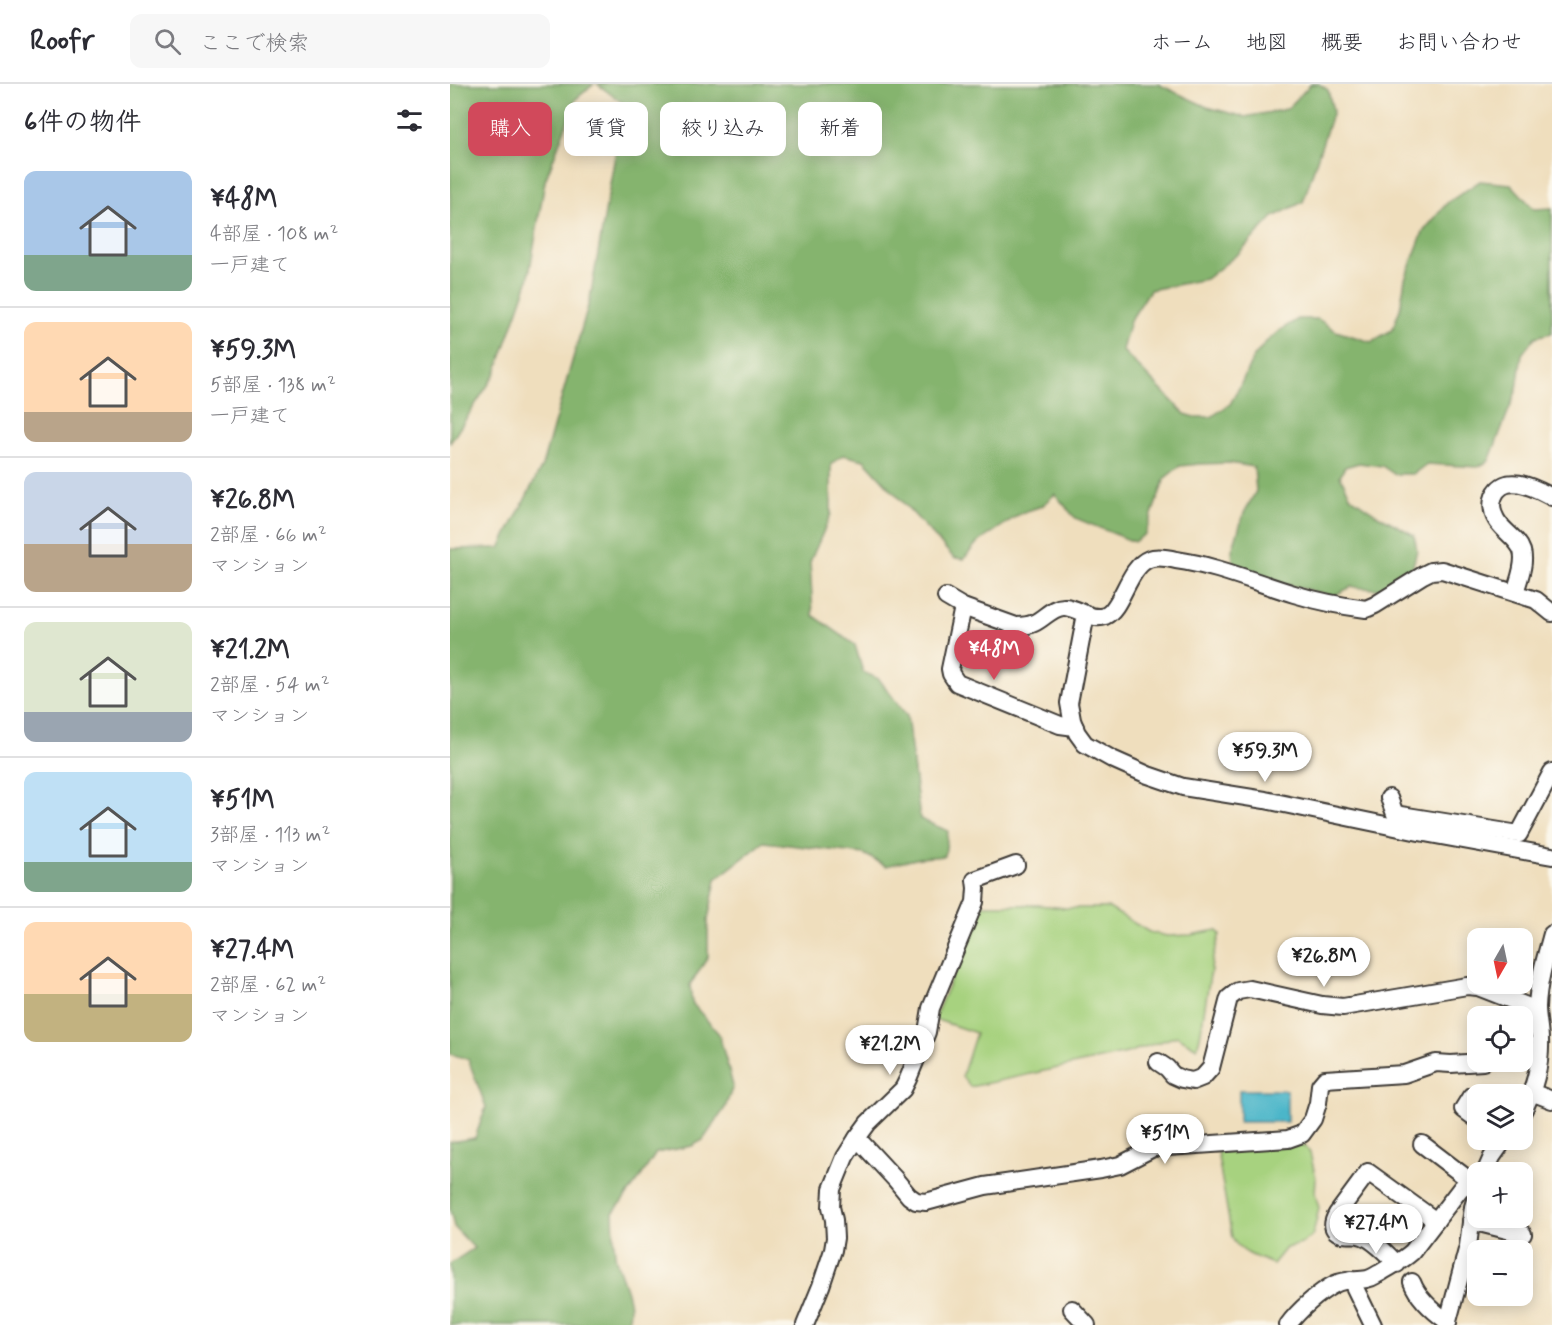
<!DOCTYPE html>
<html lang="ja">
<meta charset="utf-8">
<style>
:root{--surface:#fff;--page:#f7f7f7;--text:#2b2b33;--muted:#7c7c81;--line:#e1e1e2;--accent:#d1495b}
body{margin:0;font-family:Mynerve,"Klee One",sans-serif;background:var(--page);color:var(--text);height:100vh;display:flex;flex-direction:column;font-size:22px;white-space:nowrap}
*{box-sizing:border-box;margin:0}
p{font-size:20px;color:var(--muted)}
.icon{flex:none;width:33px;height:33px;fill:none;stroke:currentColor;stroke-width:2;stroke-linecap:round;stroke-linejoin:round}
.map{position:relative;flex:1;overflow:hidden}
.details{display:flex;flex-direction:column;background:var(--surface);width:450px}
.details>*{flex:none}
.guide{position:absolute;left:18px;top:18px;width:570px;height:54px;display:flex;gap:12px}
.needle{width:39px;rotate:189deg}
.buttons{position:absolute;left:1017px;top:844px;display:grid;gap:12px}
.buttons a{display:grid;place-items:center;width:66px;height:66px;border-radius:12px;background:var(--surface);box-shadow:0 3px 15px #0003;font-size:30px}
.price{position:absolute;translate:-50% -51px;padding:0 14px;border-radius:21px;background:#fff;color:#222;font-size:20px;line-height:39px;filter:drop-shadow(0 2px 3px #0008)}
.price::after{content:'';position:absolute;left:50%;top:36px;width:18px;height:14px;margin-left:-9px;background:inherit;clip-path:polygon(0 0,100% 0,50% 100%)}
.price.on{background:var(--accent);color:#fff}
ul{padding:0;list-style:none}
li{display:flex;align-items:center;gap:18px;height:150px;padding:0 24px}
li+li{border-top:2px solid var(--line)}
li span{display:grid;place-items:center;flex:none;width:168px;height:120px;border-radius:12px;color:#555}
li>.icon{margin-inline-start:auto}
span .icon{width:72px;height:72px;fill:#fffc;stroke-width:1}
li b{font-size:26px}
h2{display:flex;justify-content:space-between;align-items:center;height:72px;padding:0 24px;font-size:26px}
.pill{padding:0 21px;border-radius:12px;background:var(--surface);box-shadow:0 3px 15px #0003;font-size:21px;line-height:54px}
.pill.on{background:var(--accent);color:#fff}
header{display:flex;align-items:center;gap:36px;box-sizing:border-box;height:84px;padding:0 30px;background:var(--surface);border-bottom:2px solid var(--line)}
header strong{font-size:28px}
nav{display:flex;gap:33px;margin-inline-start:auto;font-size:21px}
.search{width:420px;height:54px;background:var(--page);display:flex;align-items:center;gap:15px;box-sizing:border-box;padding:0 21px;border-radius:12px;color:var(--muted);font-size:22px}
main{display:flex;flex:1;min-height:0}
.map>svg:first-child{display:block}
</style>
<header>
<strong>Roofr</strong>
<div class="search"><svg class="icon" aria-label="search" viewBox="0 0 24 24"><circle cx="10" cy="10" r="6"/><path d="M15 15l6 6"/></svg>ここで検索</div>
<nav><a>ホーム</a><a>地図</a><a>概要</a><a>お問い合わせ</a></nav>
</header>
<main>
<section class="details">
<h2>6件の物件<svg class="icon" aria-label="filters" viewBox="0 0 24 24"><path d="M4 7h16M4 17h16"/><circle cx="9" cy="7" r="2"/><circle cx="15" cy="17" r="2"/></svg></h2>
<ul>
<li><span style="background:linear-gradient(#a9c7e8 70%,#7fa58c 0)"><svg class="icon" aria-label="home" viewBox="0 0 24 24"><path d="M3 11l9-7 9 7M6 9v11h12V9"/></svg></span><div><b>¥48M</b><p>4部屋 · 108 m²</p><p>一戸建て</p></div></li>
<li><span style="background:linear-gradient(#ffd9b3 75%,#b9a48a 0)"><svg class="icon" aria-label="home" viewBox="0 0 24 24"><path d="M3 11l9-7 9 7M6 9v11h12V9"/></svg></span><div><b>¥59.3M</b><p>5部屋 · 138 m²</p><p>一戸建て</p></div></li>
<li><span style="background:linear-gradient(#c9d6e8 60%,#b9a48a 0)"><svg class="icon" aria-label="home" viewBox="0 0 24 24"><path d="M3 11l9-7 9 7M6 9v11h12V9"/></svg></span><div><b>¥26.8M</b><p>2部屋 · 66 m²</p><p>マンション</p></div></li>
<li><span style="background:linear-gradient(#dfe7d0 75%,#9aa5b1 0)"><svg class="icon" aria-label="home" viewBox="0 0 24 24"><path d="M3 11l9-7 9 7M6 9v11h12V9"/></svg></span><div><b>¥21.2M</b><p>2部屋 · 54 m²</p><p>マンション</p></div></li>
<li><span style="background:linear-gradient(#bfe0f5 75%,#7fa58c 0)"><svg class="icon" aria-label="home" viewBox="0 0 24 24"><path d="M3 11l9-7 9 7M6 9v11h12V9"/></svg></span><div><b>¥51M</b><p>3部屋 · 113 m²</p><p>マンション</p></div></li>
<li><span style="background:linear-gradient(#ffd9b3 60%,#c2b280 0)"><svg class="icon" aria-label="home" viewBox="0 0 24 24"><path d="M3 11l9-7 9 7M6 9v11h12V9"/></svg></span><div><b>¥27.4M</b><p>2部屋 · 62 m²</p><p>マンション</p></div></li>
</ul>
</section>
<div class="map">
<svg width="1102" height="1241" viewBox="0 0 1102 1241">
<rect width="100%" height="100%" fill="#fbf7ec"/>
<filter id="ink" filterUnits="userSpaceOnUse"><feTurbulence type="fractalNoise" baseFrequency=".0167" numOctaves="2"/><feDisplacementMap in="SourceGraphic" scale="12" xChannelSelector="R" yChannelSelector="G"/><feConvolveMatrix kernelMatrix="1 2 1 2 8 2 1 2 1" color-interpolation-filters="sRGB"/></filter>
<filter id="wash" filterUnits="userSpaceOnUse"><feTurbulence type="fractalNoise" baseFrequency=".008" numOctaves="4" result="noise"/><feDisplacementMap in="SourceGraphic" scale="24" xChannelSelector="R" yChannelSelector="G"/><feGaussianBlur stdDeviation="1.35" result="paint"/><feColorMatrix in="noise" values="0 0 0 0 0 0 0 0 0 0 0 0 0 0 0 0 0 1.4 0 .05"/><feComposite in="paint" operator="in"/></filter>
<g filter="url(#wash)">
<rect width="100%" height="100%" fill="#efdebd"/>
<g fill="#a7d27f" stroke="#62774e" stroke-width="1.5">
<path d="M532,821H588L615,824H659L699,848L717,852L741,851L766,846L770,850L763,873L750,953L747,964L727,952L677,969L520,1003L512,992L526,949L484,935Z"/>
<path d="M855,1061L860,1069L866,1094L865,1109L869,1124L864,1146L862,1152L851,1160L836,1164L823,1180C809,1174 790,1169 782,1154L767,1067Z"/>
</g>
<g fill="#85b46e" stroke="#506845" stroke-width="1.5">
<path d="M0,0H144L126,15L95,97L78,197L46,289L0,359Z"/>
<path d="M147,0H708L757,23L795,33L837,25L861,0H869L878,6L883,27L853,118L823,133L789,169L756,195L700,206L680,237L672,266L735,330L745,333H761L780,320L790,302L803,274L815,259L830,246L848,235H868L886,247L921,258L942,246L950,225L955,195L973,148L997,119L1030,97L1061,100L1084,125L1102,124V249L1085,253L1072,270L1067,305L1039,377L1028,383L977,380L963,390H944L932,382L909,379L895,383L890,392L901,413L926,430L964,451L967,466L961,490L938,506L901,503L883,512L833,500L783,479L782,466L794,429L806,407L804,383L779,379L750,380L730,382L715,394L695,450L684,458L625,434L605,410L592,422L571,429L526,460L514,475L504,474L414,376L393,371L381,380V430L360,478L363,531L405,561L413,588L429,595L457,632L470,735L498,747L495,772L470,774L436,782L414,770L314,758L266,795L258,836V873L240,901L242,919L269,950L283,1002L275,1024L253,1056L242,1062L206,1069L188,1097L163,1129C164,1144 163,1161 166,1176C172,1198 186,1219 177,1241H0V1180L24,1164L4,1143L0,1125V1058L25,1054L36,1023L18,975L0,970V465L50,464L92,382L140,215L174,20Z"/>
</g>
<rect fill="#4cb6c9" stroke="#346972" stroke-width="1.5" x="789" y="1006" width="48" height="32"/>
</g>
<g filter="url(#ink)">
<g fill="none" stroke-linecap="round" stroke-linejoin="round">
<defs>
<g id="minor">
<path d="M1065,509C1068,497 1076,480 1072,467C1068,454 1052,447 1046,435C1042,428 1041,419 1044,412C1055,387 1086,405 1102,413"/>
<path d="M496,513L513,523L566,542C572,542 578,542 584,539C594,535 603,522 615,523C628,524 641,537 655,532C672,525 678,483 699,475C707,472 718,474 726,476C768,482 804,498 844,510C867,517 892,522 916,525L925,521L973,491L981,487L992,486L1086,516L1102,529"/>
<path d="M513,523L500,585L501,590L507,599L610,641L625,643"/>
<path d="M636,530L619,619L622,636L627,649L635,660L662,675L698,691L733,703L815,716L969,748L1102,772"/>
<path d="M939,714L945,730L1069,750L1102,688"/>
<path d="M708,978L717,984L723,991L732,995L743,997L753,993L761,984L779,914L788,907L800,905L872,921L893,923L1017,902L1028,903L1087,926L1072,952"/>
<path d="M1081,1008L1102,1016"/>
<path d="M1021,1012L1013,1025L1028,1036"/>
<path d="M1072,1029C1084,1007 1091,980 1090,956C1090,945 1087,934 1087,923C1088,898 1095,875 1102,850"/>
<path d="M407,1054L445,1095L459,1112L466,1117L476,1118L535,1102L651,1085L670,1081L703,1064L838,1055L852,1050L863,1035L868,1019L870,1001L875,995L954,990L986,979L1001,980L1033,978"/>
<path d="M972,1060L1014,1092L1019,1100L1028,1102"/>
<path d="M1035,1089L1042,1073L1054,1056"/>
<path d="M1021,1137L1073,1150"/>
<path d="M947,1180C938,1171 922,1153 909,1151C902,1149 893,1153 886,1147C881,1142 884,1135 887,1130L918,1088L986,1137"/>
<path d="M901,1196L923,1241"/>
<path d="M962,1198C968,1214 984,1228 998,1238"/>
<path d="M622,1225L637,1241"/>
<path d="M355,1241L371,1202L383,1166L385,1154L384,1136L381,1123L382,1105L395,1073L407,1054L418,1039L453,1005L458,995L477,948L481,924L525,818L526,804L525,796L566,781"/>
<path d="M838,1241C848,1227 869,1208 885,1200C895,1195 906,1197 917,1195C923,1194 925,1191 930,1189C941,1182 952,1177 962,1168L1011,1104L1019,1100"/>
<path d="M997,1241L1018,1162L1023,1123L1028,1107"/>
</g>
</defs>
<use href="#minor" stroke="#3c3934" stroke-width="20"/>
<use href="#minor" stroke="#fff" stroke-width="16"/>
</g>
</g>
</svg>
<div class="buttons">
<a><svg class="needle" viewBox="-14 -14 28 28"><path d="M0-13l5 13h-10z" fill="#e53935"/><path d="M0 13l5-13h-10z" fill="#7c7c81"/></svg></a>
<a><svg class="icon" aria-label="locate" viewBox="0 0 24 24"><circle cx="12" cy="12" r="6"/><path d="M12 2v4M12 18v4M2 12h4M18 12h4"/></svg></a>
<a><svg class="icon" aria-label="layers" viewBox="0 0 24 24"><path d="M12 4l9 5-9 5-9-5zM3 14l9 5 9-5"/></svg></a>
<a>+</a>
<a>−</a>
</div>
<b class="price on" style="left:544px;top:597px">¥48M</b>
<b class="price" style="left:815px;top:699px">¥59.3M</b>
<b class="price" style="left:874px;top:904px">¥26.8M</b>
<b class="price" style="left:440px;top:992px">¥21.2M</b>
<b class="price" style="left:715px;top:1081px">¥51M</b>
<b class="price" style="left:926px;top:1171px">¥27.4M</b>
<div class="guide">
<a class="pill on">購入</a>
<a class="pill">賃貸</a>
<a class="pill">絞り込み</a>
<a class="pill">新着</a>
</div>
</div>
</main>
